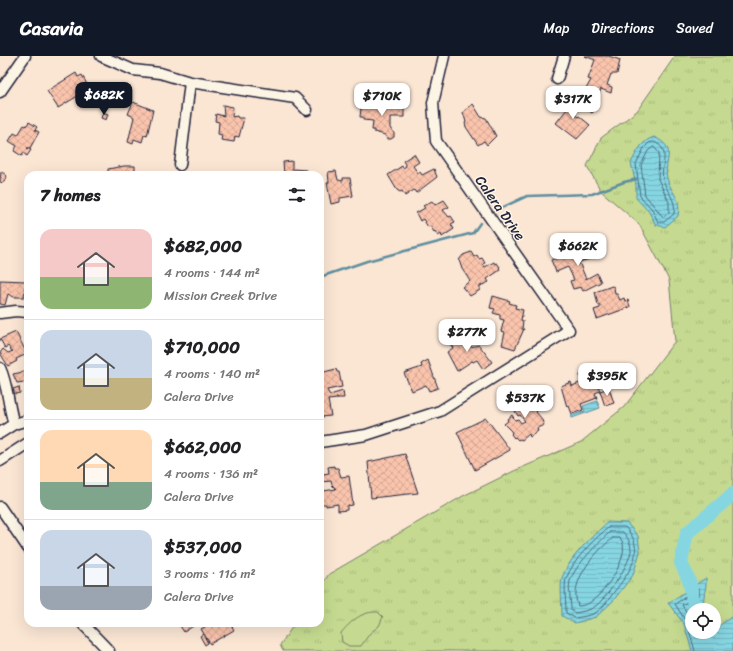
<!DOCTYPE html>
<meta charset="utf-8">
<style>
:root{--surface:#fff;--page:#f6f6f6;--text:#202124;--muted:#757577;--line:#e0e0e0;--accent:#111827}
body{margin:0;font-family:Sriracha,sans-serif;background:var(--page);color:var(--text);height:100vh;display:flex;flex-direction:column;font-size:15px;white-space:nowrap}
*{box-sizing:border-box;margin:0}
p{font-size:13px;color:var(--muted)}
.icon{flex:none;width:22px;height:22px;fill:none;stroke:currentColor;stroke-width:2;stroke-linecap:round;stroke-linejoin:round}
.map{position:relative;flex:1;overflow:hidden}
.sheet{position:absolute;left:24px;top:115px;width:300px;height:456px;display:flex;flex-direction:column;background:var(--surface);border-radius:12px;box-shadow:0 4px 16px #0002}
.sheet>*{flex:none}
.tools{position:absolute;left:685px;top:547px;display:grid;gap:8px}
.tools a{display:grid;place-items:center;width:36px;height:36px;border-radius:50%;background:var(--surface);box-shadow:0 4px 16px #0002;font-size:20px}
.price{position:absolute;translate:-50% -34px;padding:0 9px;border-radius:8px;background:#fff;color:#222;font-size:13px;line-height:26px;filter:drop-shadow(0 1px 2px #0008)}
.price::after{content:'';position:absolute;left:50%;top:24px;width:12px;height:9px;margin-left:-6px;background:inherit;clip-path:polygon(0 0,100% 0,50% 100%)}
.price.selected{background:var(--accent);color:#fff}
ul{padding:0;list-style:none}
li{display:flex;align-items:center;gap:12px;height:100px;padding:0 16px}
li+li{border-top:1px solid var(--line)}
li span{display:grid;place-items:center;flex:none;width:112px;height:80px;border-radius:12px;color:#555}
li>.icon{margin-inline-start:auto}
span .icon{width:48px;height:48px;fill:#fffc;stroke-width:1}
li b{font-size:17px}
h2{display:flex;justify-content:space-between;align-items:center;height:48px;padding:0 16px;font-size:17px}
header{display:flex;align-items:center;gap:24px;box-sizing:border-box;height:56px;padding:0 20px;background:var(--accent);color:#fff}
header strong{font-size:19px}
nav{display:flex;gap:22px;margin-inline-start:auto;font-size:14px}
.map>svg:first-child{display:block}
</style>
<header>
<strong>Casavia</strong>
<nav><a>Map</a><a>Directions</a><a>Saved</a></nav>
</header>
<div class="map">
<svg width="733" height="595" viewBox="0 0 733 595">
<defs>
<pattern id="grass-tufts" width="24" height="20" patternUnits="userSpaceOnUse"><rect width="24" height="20" fill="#c5da90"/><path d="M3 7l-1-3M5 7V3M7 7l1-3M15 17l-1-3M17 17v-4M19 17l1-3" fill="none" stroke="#a9bb7d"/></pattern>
<pattern id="water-rules" width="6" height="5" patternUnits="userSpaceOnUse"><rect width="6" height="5" fill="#86d6e2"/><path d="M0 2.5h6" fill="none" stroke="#73b7c3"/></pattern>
<pattern id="building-cross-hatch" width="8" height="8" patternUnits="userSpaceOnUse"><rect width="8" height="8" fill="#fac4ac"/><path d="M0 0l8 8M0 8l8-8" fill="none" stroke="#d6a895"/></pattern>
</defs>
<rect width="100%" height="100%" fill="#fbe6d4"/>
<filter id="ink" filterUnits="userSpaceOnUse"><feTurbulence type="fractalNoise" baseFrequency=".025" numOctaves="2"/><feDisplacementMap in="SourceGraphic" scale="8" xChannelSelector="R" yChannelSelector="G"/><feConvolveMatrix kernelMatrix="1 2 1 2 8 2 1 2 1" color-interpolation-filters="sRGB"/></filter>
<g filter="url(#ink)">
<path fill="url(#grass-tufts)" stroke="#747e66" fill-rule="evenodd" d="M675,0H733V595H283L280,589L295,567H320V531L329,518L463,440L514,415L581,386L624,351L675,285L669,224L639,168L601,135L587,110L601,82L637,55ZM692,554H714V576H692Z"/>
<path fill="#c5da90" stroke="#747e66" d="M378,556L383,561L379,570L370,577L361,590H349L342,586L341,577C351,565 362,555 378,556Z"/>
<g fill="url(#water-rules)" stroke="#5e8e9f">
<path d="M654,81C679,92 663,105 667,122C671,138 682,141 678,160L665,171L656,169L649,156L636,142V129L631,107C637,96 641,85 654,81Z"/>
<path d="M597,345L600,352L572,362L571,360L585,355L583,350Z"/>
<path d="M608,466L627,467L638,480L640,496L633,519L613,545L596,561L575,567L562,560C562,552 560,527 562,522C568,503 593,479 608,466Z"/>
<path d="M706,522C707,535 702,539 704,554H692V576H714V572H716L731,561L733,562V595H692L684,568L668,547Z"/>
</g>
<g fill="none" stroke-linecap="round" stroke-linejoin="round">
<g stroke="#4a6a7e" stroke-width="1">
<path d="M654,86C672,93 660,109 663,123C666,136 677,143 674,158L664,166H658L652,153L640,140L636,108L644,92L649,87Z"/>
<path d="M654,91L659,97L658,123L669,146V156L663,161L645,139L641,109L648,95Z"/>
<path d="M609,471H625C647,493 630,516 614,536C609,543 601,555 593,558C588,560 580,561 575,562L566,557C566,549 564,529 566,523C573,504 594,483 609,471Z"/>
<path d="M610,476H623C628,482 631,487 631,495C629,510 604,547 591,553C586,555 580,556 575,557L571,554C571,545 568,533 570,525C574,511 599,486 610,476Z"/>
<path d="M613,482H620C634,497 602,542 587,548C584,549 581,550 578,550C568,526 595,496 613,482Z"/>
<path d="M692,565L682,549L692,543L695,554"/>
<path d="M695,595L687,567L675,548L699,532L700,554"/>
</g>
<g stroke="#5e8e9f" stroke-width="2.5">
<path d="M497,154L527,140L592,138L624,126L637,123"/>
<path d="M320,221L367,205L473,177L480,167"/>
</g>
<path stroke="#86d6e2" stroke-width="14" d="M695,554L689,524L681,507L687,477L733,438"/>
</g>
<g fill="url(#building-cross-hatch)" stroke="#22223b">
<path d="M585,0H609L620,4L617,18H611L607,29L612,31L611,37L601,33L598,40L586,33L591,24L588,23L595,4Z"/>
<path d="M76,17L78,21L82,19L89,32L80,36L81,38L58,52L47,35Z"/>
<path d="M568,42H571L581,51L574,58L578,61L579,60L590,69L577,83L556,67L567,53L565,46Z"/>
<path d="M379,45L393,49V51H396V47L402,48V51H404V61H390V72L394,77V81L391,83H387L385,79L374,76V74H372L373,65L363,64V61H360L361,52H364V49H371L375,47L379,50Z"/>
<path d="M133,46L153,54L147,80L144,79L142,86L134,83L133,88L128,86L134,61L128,58Z"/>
<path d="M591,47L596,51L592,57L586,52Z"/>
<path d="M473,48L481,61L486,62L496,80L487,89L484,85L478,89L466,71L465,67L466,66L463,56Z"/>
<path d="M223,49L233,51L232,61L237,60L238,62H244L239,81L235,80L234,86L221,84L222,79L218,78L219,66L215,65L216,58L224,60Z"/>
<path d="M103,56L108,58L106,64L101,62Z"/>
<path d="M29,66L37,71L35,74L39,76L30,92H27L31,94L27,100L23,97L22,100L14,95L17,90L9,85L14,77L18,79L24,69L26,70Z"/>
<path d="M414,98L419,106L413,110L418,117L420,116L422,119L434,113L437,121L416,137L414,134L405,140L402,135L400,136L397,134L388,119L402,110L403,112L406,110L403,105Z"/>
<path d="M292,105V113L307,114L309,119L284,118L283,106Z"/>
<path d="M124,110H135V119H108V113Z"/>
<path d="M1,115L7,120L3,127L0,126Z"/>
<path d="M336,115L338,124L343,125V122H350L353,140L340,142V146L331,148L327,127L329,126L328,116Z"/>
<path d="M444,144L449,151L443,154L449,161L451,160L455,166L451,168L454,173L442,181L441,178L438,180L435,175L434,176L430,170L428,171L423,163L420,165L416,157L425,152L423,150L432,145L435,149Z"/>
<path d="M597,189L601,200L579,206L586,223L597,217L601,226L583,235L581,231L573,233L570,225L574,224L568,211L556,216L551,204L588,190L589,193Z"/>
<path d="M471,196L474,201L477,199L479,203L482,202L485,207L483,208L485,211L494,206L495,208L497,207L500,211L499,212L500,214L487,223L489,226L480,230V234L470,240L462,231L470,225L462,213L459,204L463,199Z"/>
<path d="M0,224L26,225L24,241H14L8,238L5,249L0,248Z"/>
<path d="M612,230L614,231L615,238H617L620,244L624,242L625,245L628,244L630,251L597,263L594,254L600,252V249H598L595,236Z"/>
<path d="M493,240L510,245L509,247L516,249L515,252L523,254L521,264L523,265L522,273H524L515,293L502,289L505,276L501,275L504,264L500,263V259L493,257L495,253L490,252Z"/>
<path d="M16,276L27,298L16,303L17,305L8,310L0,297L3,293L8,297L13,295L11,294L8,290L5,292L0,283Z"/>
<path d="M470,277L475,283L468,288L470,291L479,289L492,306L483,313L477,304L473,306L472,305L457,315L447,296L453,292L450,288Z"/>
<path d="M428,304L438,332L429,335L426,329L412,335L404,317L422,311L421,308Z"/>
<path d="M336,313L337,316H339L342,331L327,334L328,336L330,339L343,335L344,342H337V341V343L328,344L331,360L320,361V317Z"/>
<path d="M28,315V339H27L25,326L17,327L13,318Z"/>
<path d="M588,316L589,318L593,316L600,335L595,337L597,342L581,348L583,354L572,358L569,350L567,351L561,330L571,326L572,330L582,326L580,319Z"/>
<path d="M19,331L20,337L15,338L13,333Z"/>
<path d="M523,332L531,344L528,345L531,349L534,348L538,354L536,356L541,362L544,369L537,372L538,375L530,381L529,378L522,384L520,383L518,384L515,381L514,382L511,378L512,377L511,375L504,368L508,365L507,363L512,359L515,364L518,363L521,367L525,365L520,359L518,360L515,355L526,349L525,347L523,349L515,337Z"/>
<path d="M609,332L614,347L605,350L600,335Z"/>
<path d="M486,362L510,394L475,414L457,376Z"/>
<path d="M405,398L418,437L371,442L368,406Z"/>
<path d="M334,410V412H338L341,421L349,420L353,449L347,450V454L338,455V448L326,450V448H320V428H323L324,435L336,433L332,429L331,425L320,426V414L321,413L323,420V418L329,417L328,411Z"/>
<path d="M184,567H198L184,576L180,570Z"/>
<path d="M211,567H230L234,574L210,588L201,573Z"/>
<path d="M203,578L208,587L205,589L200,580Z"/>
</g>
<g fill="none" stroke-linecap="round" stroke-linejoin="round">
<defs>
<g id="minor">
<path d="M101,0L133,14L160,17L190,26L295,42L307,54"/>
<path d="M557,23L564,0"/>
<path d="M0,36L25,0"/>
<path d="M180,109L190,26"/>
<path d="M0,257L16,255L28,256"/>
<path d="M0,312C8,329 8,350 14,368"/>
<path d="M0,377L14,368L28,364"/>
<path d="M320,386L366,379L440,355L569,274L436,85L433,47L444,0"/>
<path d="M0,405L28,387"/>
<path d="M0,451L28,492"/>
<path d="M82,567L109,595"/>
</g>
</defs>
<use href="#minor" stroke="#22223b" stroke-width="13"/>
<use href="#minor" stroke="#fcf5e5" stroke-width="10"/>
</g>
</g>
<g text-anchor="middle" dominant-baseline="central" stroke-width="3" stroke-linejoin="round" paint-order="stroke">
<g font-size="14" fill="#22223b" stroke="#fcf5e5">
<text transform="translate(500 152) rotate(55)">Calera Drive</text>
</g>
</g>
</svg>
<div class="tools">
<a><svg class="icon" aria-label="locate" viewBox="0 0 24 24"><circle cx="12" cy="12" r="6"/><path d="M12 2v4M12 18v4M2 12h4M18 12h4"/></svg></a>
</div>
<b class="price selected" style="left:104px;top:60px">$682K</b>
<b class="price" style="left:382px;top:61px">$710K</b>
<b class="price" style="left:573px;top:64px">$317K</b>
<b class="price" style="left:578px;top:211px">$662K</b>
<b class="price" style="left:467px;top:297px">$277K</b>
<b class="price" style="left:607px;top:341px">$395K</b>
<b class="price" style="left:525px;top:363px">$537K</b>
<section class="sheet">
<h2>7 homes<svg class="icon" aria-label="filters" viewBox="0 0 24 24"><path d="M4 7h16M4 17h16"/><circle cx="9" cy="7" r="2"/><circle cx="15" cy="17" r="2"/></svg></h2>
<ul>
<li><span style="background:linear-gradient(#f6c9c9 60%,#8fb573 0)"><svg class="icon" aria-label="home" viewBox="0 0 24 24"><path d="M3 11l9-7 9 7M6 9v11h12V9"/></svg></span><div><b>$682,000</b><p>4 rooms · 144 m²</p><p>Mission Creek Drive</p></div></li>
<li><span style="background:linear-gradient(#c9d6e8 60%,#c2b280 0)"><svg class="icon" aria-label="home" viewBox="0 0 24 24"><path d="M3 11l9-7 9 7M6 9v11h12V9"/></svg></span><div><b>$710,000</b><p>4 rooms · 140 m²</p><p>Calera Drive</p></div></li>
<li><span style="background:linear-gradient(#ffd9b3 65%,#7fa58c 0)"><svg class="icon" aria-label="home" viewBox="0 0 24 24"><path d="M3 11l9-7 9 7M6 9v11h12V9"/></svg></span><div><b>$662,000</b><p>4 rooms · 136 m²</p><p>Calera Drive</p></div></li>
<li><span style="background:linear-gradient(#c9d6e8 70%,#9aa5b1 0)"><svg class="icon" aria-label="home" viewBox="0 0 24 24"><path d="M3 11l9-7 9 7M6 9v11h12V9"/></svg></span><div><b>$537,000</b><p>3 rooms · 116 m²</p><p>Calera Drive</p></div></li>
</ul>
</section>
</div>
